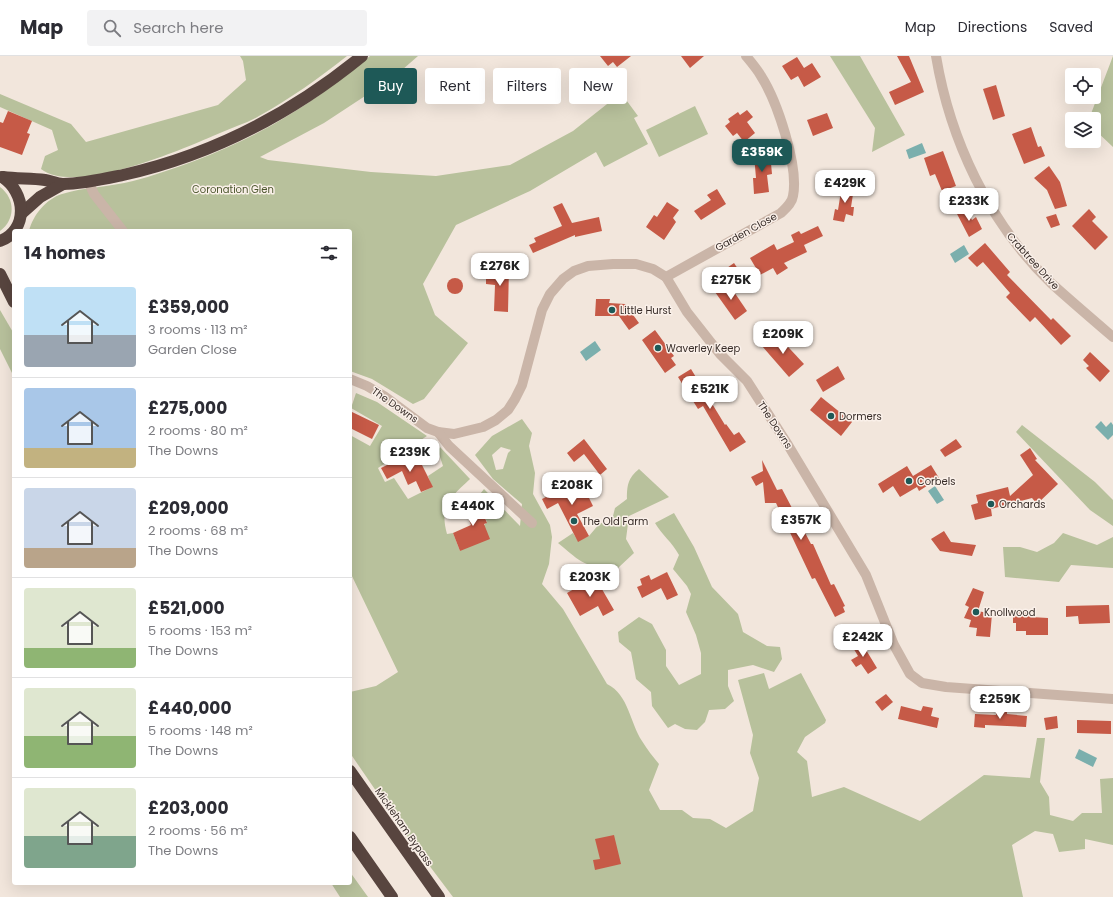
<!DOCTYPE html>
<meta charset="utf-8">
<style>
:root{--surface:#fff;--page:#f2f2f3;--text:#2b2b33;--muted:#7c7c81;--line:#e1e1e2;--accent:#1e5957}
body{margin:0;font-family:Poppins,sans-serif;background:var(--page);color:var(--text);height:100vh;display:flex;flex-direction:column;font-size:15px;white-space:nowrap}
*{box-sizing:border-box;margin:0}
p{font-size:13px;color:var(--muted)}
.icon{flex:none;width:22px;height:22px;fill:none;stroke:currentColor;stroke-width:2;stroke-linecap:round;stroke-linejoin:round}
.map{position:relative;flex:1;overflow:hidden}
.sheet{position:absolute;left:12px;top:173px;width:340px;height:656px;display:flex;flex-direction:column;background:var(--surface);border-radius:4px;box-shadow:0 4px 16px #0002}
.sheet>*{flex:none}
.hud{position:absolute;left:364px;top:12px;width:380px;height:36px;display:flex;gap:8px}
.fabs{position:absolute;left:1065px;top:12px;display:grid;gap:8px}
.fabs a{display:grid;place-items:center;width:36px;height:36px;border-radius:4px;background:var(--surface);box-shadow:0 4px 16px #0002;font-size:20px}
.price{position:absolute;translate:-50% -34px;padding:0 9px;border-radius:8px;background:#fff;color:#222;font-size:13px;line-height:26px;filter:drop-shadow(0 1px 2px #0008)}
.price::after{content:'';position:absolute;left:50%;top:24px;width:12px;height:9px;margin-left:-6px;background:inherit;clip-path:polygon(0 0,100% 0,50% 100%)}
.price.selected{background:var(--accent);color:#fff}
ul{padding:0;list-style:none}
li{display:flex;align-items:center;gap:12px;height:100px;padding:0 12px}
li+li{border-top:1px solid var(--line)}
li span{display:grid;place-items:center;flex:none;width:112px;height:80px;border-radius:4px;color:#555}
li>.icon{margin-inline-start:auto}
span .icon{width:48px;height:48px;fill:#fffc;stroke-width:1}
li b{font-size:17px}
h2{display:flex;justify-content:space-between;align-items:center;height:48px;padding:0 12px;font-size:17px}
.tag{padding:0 14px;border-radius:4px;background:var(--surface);box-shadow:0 4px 16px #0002;font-size:14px;line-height:36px}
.tag.selected{background:var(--accent);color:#fff}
header{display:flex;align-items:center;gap:24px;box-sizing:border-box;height:56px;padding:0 20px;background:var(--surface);border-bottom:1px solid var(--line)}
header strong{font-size:19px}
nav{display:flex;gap:22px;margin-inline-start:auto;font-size:14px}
.search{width:280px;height:36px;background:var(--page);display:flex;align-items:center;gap:10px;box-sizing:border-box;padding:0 14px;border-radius:4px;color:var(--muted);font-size:15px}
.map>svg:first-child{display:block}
</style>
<header>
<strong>Map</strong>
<div class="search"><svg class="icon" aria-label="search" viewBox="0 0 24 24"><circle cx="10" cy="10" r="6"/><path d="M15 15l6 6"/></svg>Search here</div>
<nav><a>Map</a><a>Directions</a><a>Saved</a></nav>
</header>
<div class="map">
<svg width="1113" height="841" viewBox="0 0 1113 841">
<rect width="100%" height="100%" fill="#f2e6dc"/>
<g fill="#b8c19c" fill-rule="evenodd">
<path d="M240,0H347C319,22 290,43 259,60C247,67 233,71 220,77C183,93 76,140 41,113L45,100L58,94L52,74L0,51V38L71,68L86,86L218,49L246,24L243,5Z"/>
<path d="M370,0H418L394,21L324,67L260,101L268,104L371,116L436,120L510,109L573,75L621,37L638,60L634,62L648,88L604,111L596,96L530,135L456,169L423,228L435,259L468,287L424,343L413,348L372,323L350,315V175H29C33,159 46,143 62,138C84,131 110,131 133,125C181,112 242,88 284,62C315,44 343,22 370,0Z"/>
<path d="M830,0H860L905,79L872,96L875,72Z"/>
<path d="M1113,0V91L1094,73V63H1089Z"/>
<path d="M695,50L708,78L659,101L646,74Z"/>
<path d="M0,131C16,143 15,164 0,175Z"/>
<path d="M0,254L14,278V321L0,293Z"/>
<path d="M356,337L377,346L427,380L378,412L385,426L394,422L408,443L432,431L428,420L443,410L438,395L440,391L470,423C451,441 439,450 447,478L453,477L460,495L487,466L477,442L484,433L520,470L522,448L493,423L475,399L492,380L522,363L532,377L529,390L535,417L533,438L550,469L552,481L549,508L542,528L563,553L607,628C629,639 630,667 642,685C647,693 653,701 659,708L649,734L660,754H682L693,762L710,763L726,772L753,755L759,722L750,697L753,679L738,624L764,617L769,633L801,617L826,664L825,667L805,681L797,696L807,705L812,741L844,731L920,765L984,719L1030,722L1037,682H1045L1040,726L1049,741L1050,759L1073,765L1082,757H1102L1100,723L1113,722V789L1085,783V793L1059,796L1053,778L1035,775L1012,789L1023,841H453L407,780L350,697V636L376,630L398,616L350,516V379L370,390L382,370L351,352ZM501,391L511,394L508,397L503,413L496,414L492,399Z"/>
<path d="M1022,369L1095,426L1113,444V470L1090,454L1016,376Z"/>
<path d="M639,413L669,441L629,460L626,483L634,497L618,512C585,512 582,507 558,487L573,477L578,485L589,480L600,467L611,468L615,452L627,443C627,429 628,422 639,413Z"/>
<path d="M674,457L694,491L712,531L738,558L743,576L767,590L780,591L782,603L774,616L753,609L728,614V630L734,645L725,653L709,654L705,666L697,674L685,673L675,668L668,672L652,650L651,636L636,623L631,596L619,586L618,576L639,561L652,568L666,594V610L679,629L701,618V597L696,579L686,556L691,538L687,530L673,513L679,499C672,486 662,479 655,467Z"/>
<path d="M1063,477L1097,489L1113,481V512L1071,509L1059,526L1005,521L1003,491H1020L1037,496L1054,487Z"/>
<path d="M350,816L368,841H340L331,827H350Z"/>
</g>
<g fill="#7bafad">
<path d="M922,87L926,97L909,103L906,94Z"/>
<path d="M964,189L969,198L955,207L950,198Z"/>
<path d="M595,285L601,294L586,305L580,296Z"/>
<path d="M1101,365L1106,371L1111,366L1113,369V379L1108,384L1095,371Z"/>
<path d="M935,430L944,444L937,448L928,435Z"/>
<path d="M1079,693L1097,702L1093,711L1075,702Z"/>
</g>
<g fill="#c65a47">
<path d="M600,0H631L617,11L613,6L608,10Z"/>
<path d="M681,0H704L690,12Z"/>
<path d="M897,0H909L924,36L895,49L889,36L911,26Z"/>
<path d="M797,1L804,12L812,7L821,21L804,31L798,20L791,24L782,10Z"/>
<path d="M996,29L1005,60L993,64L983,33Z"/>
<path d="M747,54L753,61L747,66L755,77L744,86L737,77L733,80L725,70L730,66L728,63L738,56L740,59Z"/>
<path d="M8,55L32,65L27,77L30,78L22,99L0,91V66L3,67Z"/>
<path d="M827,57L833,72L813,80L807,64Z"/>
<path d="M1031,71L1038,91L1041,90L1045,100L1024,108L1012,78Z"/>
<path d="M943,95L956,130L942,135L935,118L930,120L924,102Z"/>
<path d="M770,97L772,118L767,119L769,136L754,138L753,122H756L754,99Z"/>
<path d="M1049,110L1060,126L1067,150L1055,153L1047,134L1034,122Z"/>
<path d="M842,129L854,132L851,151H854L853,160L846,158L844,166L833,164L835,153L838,154Z"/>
<path d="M717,133L726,148L701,164L694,155L711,144L707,139Z"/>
<path d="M667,146L679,154L673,162L676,166L664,184L646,171L654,159L657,161Z"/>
<path d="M562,147L572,167L599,161L602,175L575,181V179L533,197L529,189L536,186L534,182L562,170L553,151Z"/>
<path d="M965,151L972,164L976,161L982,173L969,181L956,156Z"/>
<path d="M1089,153L1096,161L1092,165L1108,181L1095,194L1072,170Z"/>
<path d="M1056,158L1060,169L1051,172L1046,161Z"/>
<path d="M818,170L823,180L804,189L807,196L784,207L788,212L777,219L773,212L760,219L750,202L774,188L777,194L794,186L791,179L799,175L801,178Z"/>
<path d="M985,187L1010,216L1007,219L1051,264L1053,262L1071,280L1061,289L1035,261L1030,266L1006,241L1010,237L983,206L977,211L968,202Z"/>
<path d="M734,207L740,216L730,223L724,214Z"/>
<path d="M492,211H509L508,256L494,255L495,229L486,228V215H492Z"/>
<circle cx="455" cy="230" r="8"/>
<path d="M728,227L747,255L735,264L715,236Z"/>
<path d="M596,243H610L609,247L625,248L639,267L629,274L619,260H595Z"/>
<path d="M655,274L674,300L671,302L676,309L665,317L642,284Z"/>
<path d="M776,278L804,308L789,321L762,290Z"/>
<path d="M1090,296L1110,315L1100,326L1086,312L1089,310L1083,304Z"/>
<path d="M838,310L845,323L823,336L816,324Z"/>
<path d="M691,313L725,369L726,368L734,379L739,376L746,386L730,396L703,350L698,353L678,321Z"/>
<path d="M821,341L852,366L841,380L810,354Z"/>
<path d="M350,355L379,369L372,383L350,372Z"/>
<path d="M584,383L607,413L600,419L584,398L574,406L567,397Z"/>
<path d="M956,383L962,391L945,401L940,394Z"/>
<path d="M1030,392L1037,403L1035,404L1058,428L1037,448L1032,442L991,453L992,460L975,464L971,449L978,447L976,439L1008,431L1010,440L1033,419L1020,399Z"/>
<path d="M417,399L433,431L421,436L416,425L408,429L402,415L387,423L381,412L395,405L396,409Z"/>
<path d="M762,404L777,434L782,433L811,488H813L831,529L834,528L845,550L843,551L845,556L835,561L815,522L812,523L776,447H765L763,426L756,430L751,421L763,415Z"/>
<path d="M931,409L939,422L919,435L917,431L900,441L893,430L883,437L878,428L907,410L913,420Z"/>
<path d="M580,424L593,450L577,458L589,480L578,486L558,447L547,453L542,443Z"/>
<path d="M477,442L487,467L484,468L490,483L460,495L453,477L471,469L463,448Z"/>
<path d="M944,475L951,486L976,489L972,500L940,495L931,483Z"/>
<path d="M667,516L678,539L667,544L661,532L642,542L637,531L642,529L640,523L649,519L651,524Z"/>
<path d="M595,521L614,554L603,560L598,550L580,560L567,537Z"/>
<path d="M973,532L984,536L978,555L992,558L990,581L976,580L977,572L969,571L971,564L964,562L969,551L965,549Z"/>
<path d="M1109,549L1110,567L1079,568L1078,560L1066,561V550Z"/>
<path d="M1018,556L1031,557V561L1048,562V579H1026V575H1016V567H1013V559H1018Z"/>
<path d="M860,584L877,612L868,618L861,608L856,611L851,604L858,600L852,590Z"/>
<path d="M886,638L893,646L882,655L875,646Z"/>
<path d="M901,650L921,655L923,650L933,652L931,660L939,662L937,672L898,663Z"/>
<path d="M997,653H1007V658L1027,660L1026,671L985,669V672L974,671L975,658L996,659Z"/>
<path d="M1057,660L1058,672L1046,674L1044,662Z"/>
<path d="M1077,664L1111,665V678L1077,677Z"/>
<path d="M614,779L621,808L595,814L593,804L600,803L595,783Z"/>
</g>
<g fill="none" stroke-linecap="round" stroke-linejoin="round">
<g stroke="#cab5a8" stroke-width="10">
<path d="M936,0C950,84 989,167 1051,227C1071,245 1092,263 1113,281"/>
<path d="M88,125L94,138L123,175"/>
<path d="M666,221L781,157C786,152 792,147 793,140C799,110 777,45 761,20C757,13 751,6 746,0"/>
<path d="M350,323L367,330L384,340L427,372L438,376L454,378L483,371L496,364L508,354L515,343L522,329L542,254L550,238L563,223L574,215L588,210L613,208H636L653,213L666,221L687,256L720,298L747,325L788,389L866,519L894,589L910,618L922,627L946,631L1113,643"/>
<path d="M438,376L449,390L532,467"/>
</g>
<g stroke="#58453f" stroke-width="12">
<path d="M3,121C17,123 31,122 45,124C51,125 57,128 63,128C82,128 104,123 123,119C212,99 291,58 362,0"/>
<path d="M22,157L40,141L63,128"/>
<path d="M0,185C29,174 26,136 2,121"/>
<path d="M0,218L14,246"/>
<path d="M350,715L439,841"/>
<path d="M350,781L392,841"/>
</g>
</g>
<g fill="#1e5957" stroke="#faf0e9" stroke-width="1.5">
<circle cx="612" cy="254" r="4"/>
<circle cx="658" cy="292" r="4"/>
<circle cx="831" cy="360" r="4"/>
<circle cx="909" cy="425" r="4"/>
<circle cx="991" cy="448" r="4"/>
<circle cx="574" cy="465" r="4"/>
<circle cx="976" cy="556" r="4"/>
</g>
<g text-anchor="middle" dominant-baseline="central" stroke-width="3" stroke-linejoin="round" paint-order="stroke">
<g font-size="10" fill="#4a552c" stroke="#faf0e9">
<text x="233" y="133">Coronation Glen</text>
</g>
<g font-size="10" fill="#372c28" stroke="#faf0e9">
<text transform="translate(746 176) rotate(-29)">Garden Close</text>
<text transform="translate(1033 205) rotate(48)">Crabtree Drive</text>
<text transform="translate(395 349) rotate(35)">The Downs</text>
<text transform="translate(775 369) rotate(57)">The Downs</text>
<text transform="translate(404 771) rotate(55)">Mickleham Bypass</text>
</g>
<g font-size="10" fill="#372c28" stroke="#faf0e9" text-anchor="start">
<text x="620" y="254">Little Hurst</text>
<text x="666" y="292">Waverley Keep</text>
<text x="839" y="360">Dormers</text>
<text x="917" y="425">Corbels</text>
<text x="999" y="448">Orchards</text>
<text x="582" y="465">The Old Farm</text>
<text x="984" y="556">Knollwood</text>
</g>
</g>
</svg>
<div class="fabs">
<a><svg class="icon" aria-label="locate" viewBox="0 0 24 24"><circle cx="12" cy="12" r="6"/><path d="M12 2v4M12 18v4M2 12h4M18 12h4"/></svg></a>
<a><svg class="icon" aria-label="layers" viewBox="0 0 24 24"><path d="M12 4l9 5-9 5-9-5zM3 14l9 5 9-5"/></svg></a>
</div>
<b class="price selected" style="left:762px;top:117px">£359K</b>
<b class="price" style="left:845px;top:148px">£429K</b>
<b class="price" style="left:969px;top:166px">£233K</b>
<b class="price" style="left:500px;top:231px">£276K</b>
<b class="price" style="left:731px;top:245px">£275K</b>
<b class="price" style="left:783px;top:299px">£209K</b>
<b class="price" style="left:710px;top:354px">£521K</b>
<b class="price" style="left:410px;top:417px">£239K</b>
<b class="price" style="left:572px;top:450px">£208K</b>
<b class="price" style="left:473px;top:471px">£440K</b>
<b class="price" style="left:801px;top:485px">£357K</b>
<b class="price" style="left:590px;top:542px">£203K</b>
<b class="price" style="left:863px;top:602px">£242K</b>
<b class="price" style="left:1000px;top:664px">£259K</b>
<div class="hud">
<a class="tag selected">Buy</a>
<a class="tag">Rent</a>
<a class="tag">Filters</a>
<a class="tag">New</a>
</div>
<section class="sheet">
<h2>14 homes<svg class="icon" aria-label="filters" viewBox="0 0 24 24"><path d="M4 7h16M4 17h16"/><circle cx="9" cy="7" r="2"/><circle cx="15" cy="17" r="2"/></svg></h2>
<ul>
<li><span style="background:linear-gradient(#bfe0f5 60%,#9aa5b1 0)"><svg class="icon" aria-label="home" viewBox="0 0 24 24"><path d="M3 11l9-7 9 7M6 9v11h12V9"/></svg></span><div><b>£359,000</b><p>3 rooms · 113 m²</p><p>Garden Close</p></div></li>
<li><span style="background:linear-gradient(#a9c7e8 75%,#c2b280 0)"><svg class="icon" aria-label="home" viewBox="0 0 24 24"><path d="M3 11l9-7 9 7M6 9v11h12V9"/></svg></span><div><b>£275,000</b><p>2 rooms · 80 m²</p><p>The Downs</p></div></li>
<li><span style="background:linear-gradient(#c9d6e8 75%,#b9a48a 0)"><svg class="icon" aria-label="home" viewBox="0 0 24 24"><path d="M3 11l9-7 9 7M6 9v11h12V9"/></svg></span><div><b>£209,000</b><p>2 rooms · 68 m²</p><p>The Downs</p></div></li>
<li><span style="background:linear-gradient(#dfe7d0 75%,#8fb573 0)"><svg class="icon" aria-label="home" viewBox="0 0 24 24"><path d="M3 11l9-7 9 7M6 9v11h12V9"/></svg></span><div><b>£521,000</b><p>5 rooms · 153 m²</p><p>The Downs</p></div></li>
<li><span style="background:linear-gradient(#dfe7d0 60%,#8fb573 0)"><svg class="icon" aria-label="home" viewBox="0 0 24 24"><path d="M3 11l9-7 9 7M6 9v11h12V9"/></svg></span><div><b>£440,000</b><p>5 rooms · 148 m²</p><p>The Downs</p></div></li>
<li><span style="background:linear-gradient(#dfe7d0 60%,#7fa58c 0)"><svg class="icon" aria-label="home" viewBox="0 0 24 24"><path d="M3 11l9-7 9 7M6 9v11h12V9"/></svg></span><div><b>£203,000</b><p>2 rooms · 56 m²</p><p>The Downs</p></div></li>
</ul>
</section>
</div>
